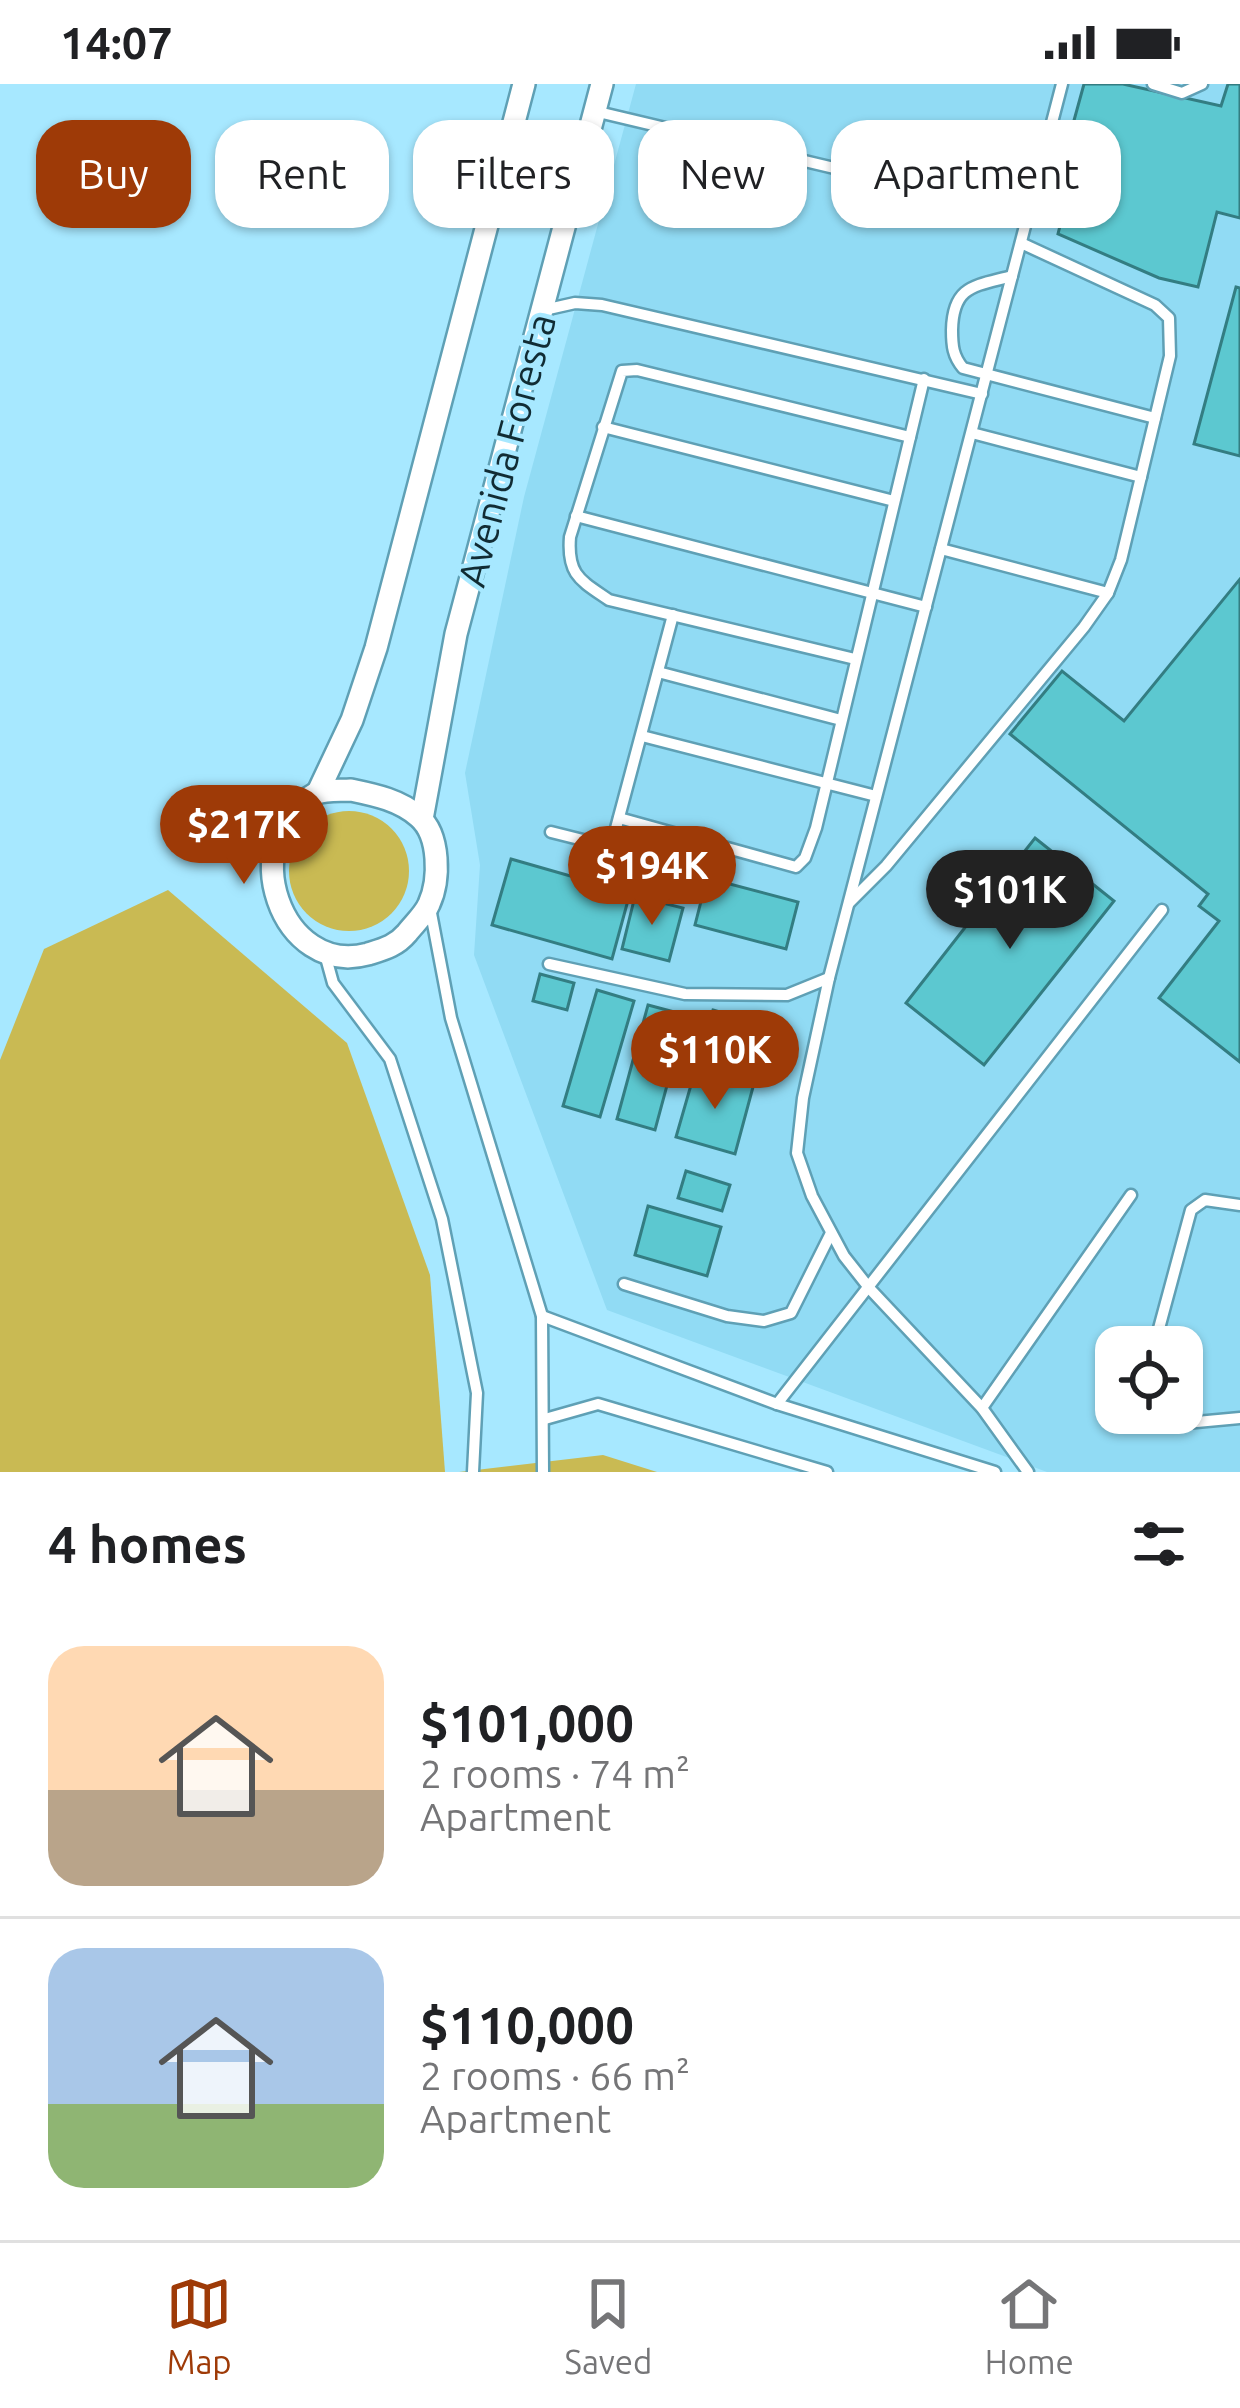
<!DOCTYPE html>
<meta charset="utf-8">
<style>
:root{--surface:#fff;--page:#f6f6f6;--text:#202124;--muted:#757577;--line:#e0e0e0;--accent:#9e3a07}
body{margin:0;font-family:Ubuntu,sans-serif;background:var(--page);color:var(--text);height:100vh;display:flex;flex-direction:column;font-size:45px;white-space:nowrap}
*{box-sizing:border-box;margin:0}
p{font-size:39px;color:var(--muted)}
.icon{flex:none;width:66px;height:66px;fill:none;stroke:currentColor;stroke-width:2;stroke-linecap:round;stroke-linejoin:round}
.map{position:relative;height:1388px;overflow:hidden}
.panel{display:flex;flex-direction:column;background:var(--surface);flex:1}
.panel>*{flex:none}
.hud{position:absolute;left:36px;top:36px;width:1170px;height:108px;display:flex;gap:24px}
.fabs{position:absolute;left:1095px;top:1242px;display:grid;gap:24px}
.fabs a{display:grid;place-items:center;width:108px;height:108px;border-radius:24px;background:var(--surface);box-shadow:0 3px 9px #0004;font-size:60px}
.price{position:absolute;translate:-50% -102px;padding:0 27px;border-radius:42px;background:var(--accent);color:#fff;font-size:39px;line-height:78px;filter:drop-shadow(0 3px 6px #0008)}
.price::after{content:'';position:absolute;left:50%;top:72px;width:36px;height:27px;margin-left:-18px;background:inherit;clip-path:polygon(0 0,100% 0,50% 100%)}
.price.active{background:#222;color:#fff}
ul{padding:0;list-style:none}
li{display:flex;align-items:center;gap:36px;height:300px;padding:0 48px}
li+li{border-top:3px solid var(--line)}
li span{display:grid;place-items:center;flex:none;width:336px;height:240px;border-radius:36px;color:#555}
li>.icon{margin-inline-start:auto}
span .icon{width:144px;height:144px;fill:#fffc;stroke-width:1}
li b{font-size:51px}
h2{display:flex;justify-content:space-between;align-items:center;height:144px;padding:0 48px;font-size:51px}
.chip{padding:0 42px;border-radius:36px;background:var(--surface);box-shadow:0 3px 9px #0004;font-size:42px;line-height:108px}
.chip.active{background:var(--accent);color:#fff}
.status{display:flex;justify-content:space-between;align-items:center;height:84px;padding:0 60px;background:var(--surface);direction:ltr}
.status svg{height:33px;fill:currentColor}
.dock{display:flex;justify-content:space-around;align-items:center;height:168px;border-top:3px solid var(--line);background:var(--surface);font-size:33px;color:var(--muted)}
.dock a{display:grid;justify-items:center;gap:6px}
.dock .active{color:var(--accent)}
.map>svg:first-child{display:block}
</style>
<div class="status"><b>14:07</b><svg viewBox="0 0 49 12"><path d="M0 12V9h3v3zM5 12V6h3v6zM10 12V3h3v9zM15 12V0h3v12zM26 1h20v11H26zM47 4h2v5h-2z"/></svg></div>
<div class="map">
<svg width="1240" height="1388" viewBox="0 0 1240 1388">
<rect width="100%" height="100%" fill="#a7e8ff"/>
<path fill="#91dbf4" fill-rule="evenodd" d="M636,0H1240V1388H1047L607,1226L474,871L480,781L465,689L524,413ZM1116,1263H1182V1329H1116Z"/>
<g fill="#c9ba53">
<circle cx="349" cy="787" r="60"/>
<path d="M168,806L347,959L430,1191L445,1388H0V976L44,865Z"/>
<path d="M603,1371L657,1388H459Z"/>
</g>
<g fill="#5cc8d0" stroke="#337d82" stroke-width="3">
<path d="M1084,0H1123L1221,22L1228,0H1240V134L1217,128L1198,203L1159,194L1058,150L1072,94L1059,91Z"/>
<path d="M1236,203L1240,204V372L1194,360Z"/>
<path d="M1240,495V978L1159,914L1219,837L1199,822L1208,810L1010,650L1062,587L1124,637Z"/>
<path d="M1035,754L1114,817L984,981L906,919Z"/>
<path d="M511,775L630,809L612,875L492,841Z"/>
<path d="M707,794L798,818L786,865L695,841Z"/>
<path d="M635,812L683,824L669,877L622,865Z"/>
<path d="M540,890L574,899L567,926L533,917Z"/>
<path d="M597,906L634,917L600,1033L563,1022Z"/>
<path d="M648,921L686,931L655,1046L617,1035Z"/>
<path d="M713,926L767,942L754,991L699,976Z"/>
<path d="M695,987L753,1003L735,1070L676,1053Z"/>
<path d="M686,1087L730,1101L722,1127L678,1114Z"/>
<path d="M648,1122L721,1143L707,1192L635,1171Z"/>
</g>
<g fill="none" stroke-linecap="round" stroke-linejoin="round">
<defs>
<g id="lane">
<path d="M1153,0L1182,9L1202,0"/>
<path d="M594,27L1028,130"/>
<path d="M1012,192C975,202 953,201 952,246C952,262 953,272 963,284L1155,334"/>
<path d="M544,226L575,219L602,221L982,310"/>
<path d="M603,343L894,417"/>
<path d="M972,349L1141,393"/>
<path d="M576,432L926,523"/>
<path d="M941,465L1108,509"/>
<path d="M855,575L609,516C580,496 567,491 570,453L622,287L637,286L910,353"/>
<path d="M658,588L841,636"/>
<path d="M642,652L876,712"/>
<path d="M619,734L796,783L805,774L816,744L924,295"/>
<path d="M551,748L611,763L673,531"/>
<path d="M849,819L886,782L1084,543L1108,509L1121,476L1170,272L1169,234L1155,221L1021,159"/>
<path d="M430,824L451,934L542,1232L543,1388"/>
<path d="M325,870L333,899L390,975L442,1135L477,1309L473,1388"/>
<path d="M549,880L685,910L787,911L829,894"/>
<path d="M624,1200L727,1232L764,1237L791,1229L831,1149"/>
<path d="M542,1232L777,1320L995,1388"/>
<path d="M1154,1263L1191,1126L1205,1116L1240,1121"/>
<path d="M777,1320L1162,826"/>
<path d="M982,1324L1131,1111"/>
<path d="M1146,1329L1175,1340L1240,1334"/>
<path d="M545,1335L598,1320L827,1388"/>
<path d="M1028,1388L982,1324L870,1205L844,1172L812,1112L797,1069L803,1014L829,894L1062,0"/>
</g>
<g id="street">
<path d="M351,706C375,711 400,716 419,733C440,751 440,796 429,820C425,830 414,840 407,849C396,862 384,865 368,870C282,894 232,756 315,710C325,705 341,707 351,706Z"/>
<path d="M318,708L352,636L376,564L524,0"/>
<path d="M422,735L456,550L602,0"/>
</g>
</defs>
<use href="#lane" stroke="#5fa0b5" stroke-width="15"/>
<use href="#street" stroke="#5fa0b5" stroke-width="26"/>
<use href="#lane" stroke="#fff" stroke-width="10"/>
<use href="#street" stroke="#fff" stroke-width="21"/>
</g>
<g text-anchor="middle" dominant-baseline="central" stroke-width="9" stroke-linejoin="round" paint-order="stroke">
<g font-size="39" fill="#112c34" stroke="#a7e8ff">
<text transform="translate(506 366) rotate(-75)">Avenida Foresta</text>
</g>
</g>
</svg>
<div class="fabs">
<a><svg class="icon" aria-label="locate" viewBox="0 0 24 24"><circle cx="12" cy="12" r="6"/><path d="M12 2v4M12 18v4M2 12h4M18 12h4"/></svg></a>
</div>
<b class="price" style="left:244px;top:803px">$217K</b>
<b class="price" style="left:652px;top:844px">$194K</b>
<b class="price active" style="left:1010px;top:868px">$101K</b>
<b class="price" style="left:715px;top:1028px">$110K</b>
<div class="hud">
<a class="chip active">Buy</a>
<a class="chip">Rent</a>
<a class="chip">Filters</a>
<a class="chip">New</a>
<a class="chip">Apartment</a>
</div>
</div>
<section class="panel">
<h2>4 homes<svg class="icon" aria-label="filters" viewBox="0 0 24 24"><path d="M4 7h16M4 17h16"/><circle cx="9" cy="7" r="2"/><circle cx="15" cy="17" r="2"/></svg></h2>
<ul>
<li><span style="background:linear-gradient(#ffd9b3 60%,#b9a48a 0)"><svg class="icon" aria-label="home" viewBox="0 0 24 24"><path d="M3 11l9-7 9 7M6 9v11h12V9"/></svg></span><div><b>$101,000</b><p>2 rooms · 74 m²</p><p>Apartment</p></div></li>
<li><span style="background:linear-gradient(#a9c7e8 65%,#8fb573 0)"><svg class="icon" aria-label="home" viewBox="0 0 24 24"><path d="M3 11l9-7 9 7M6 9v11h12V9"/></svg></span><div><b>$110,000</b><p>2 rooms · 66 m²</p><p>Apartment</p></div></li>
</ul>
</section>
<nav class="dock">
<a class="active"><svg class="icon" aria-label="map" viewBox="0 0 24 24"><path d="M3 6l6-2 6 2 6-2v14l-6 2-6-2-6 2zM9 4v14M15 6v14"/></svg>Map</a>
<a><svg class="icon" aria-label="saved" viewBox="0 0 24 24"><path d="M7 4h10v16l-5-4-5 4z"/></svg>Saved</a>
<a><svg class="icon" aria-label="home" viewBox="0 0 24 24"><path d="M3 11l9-7 9 7M6 9v11h12V9"/></svg>Home</a>
</nav>
